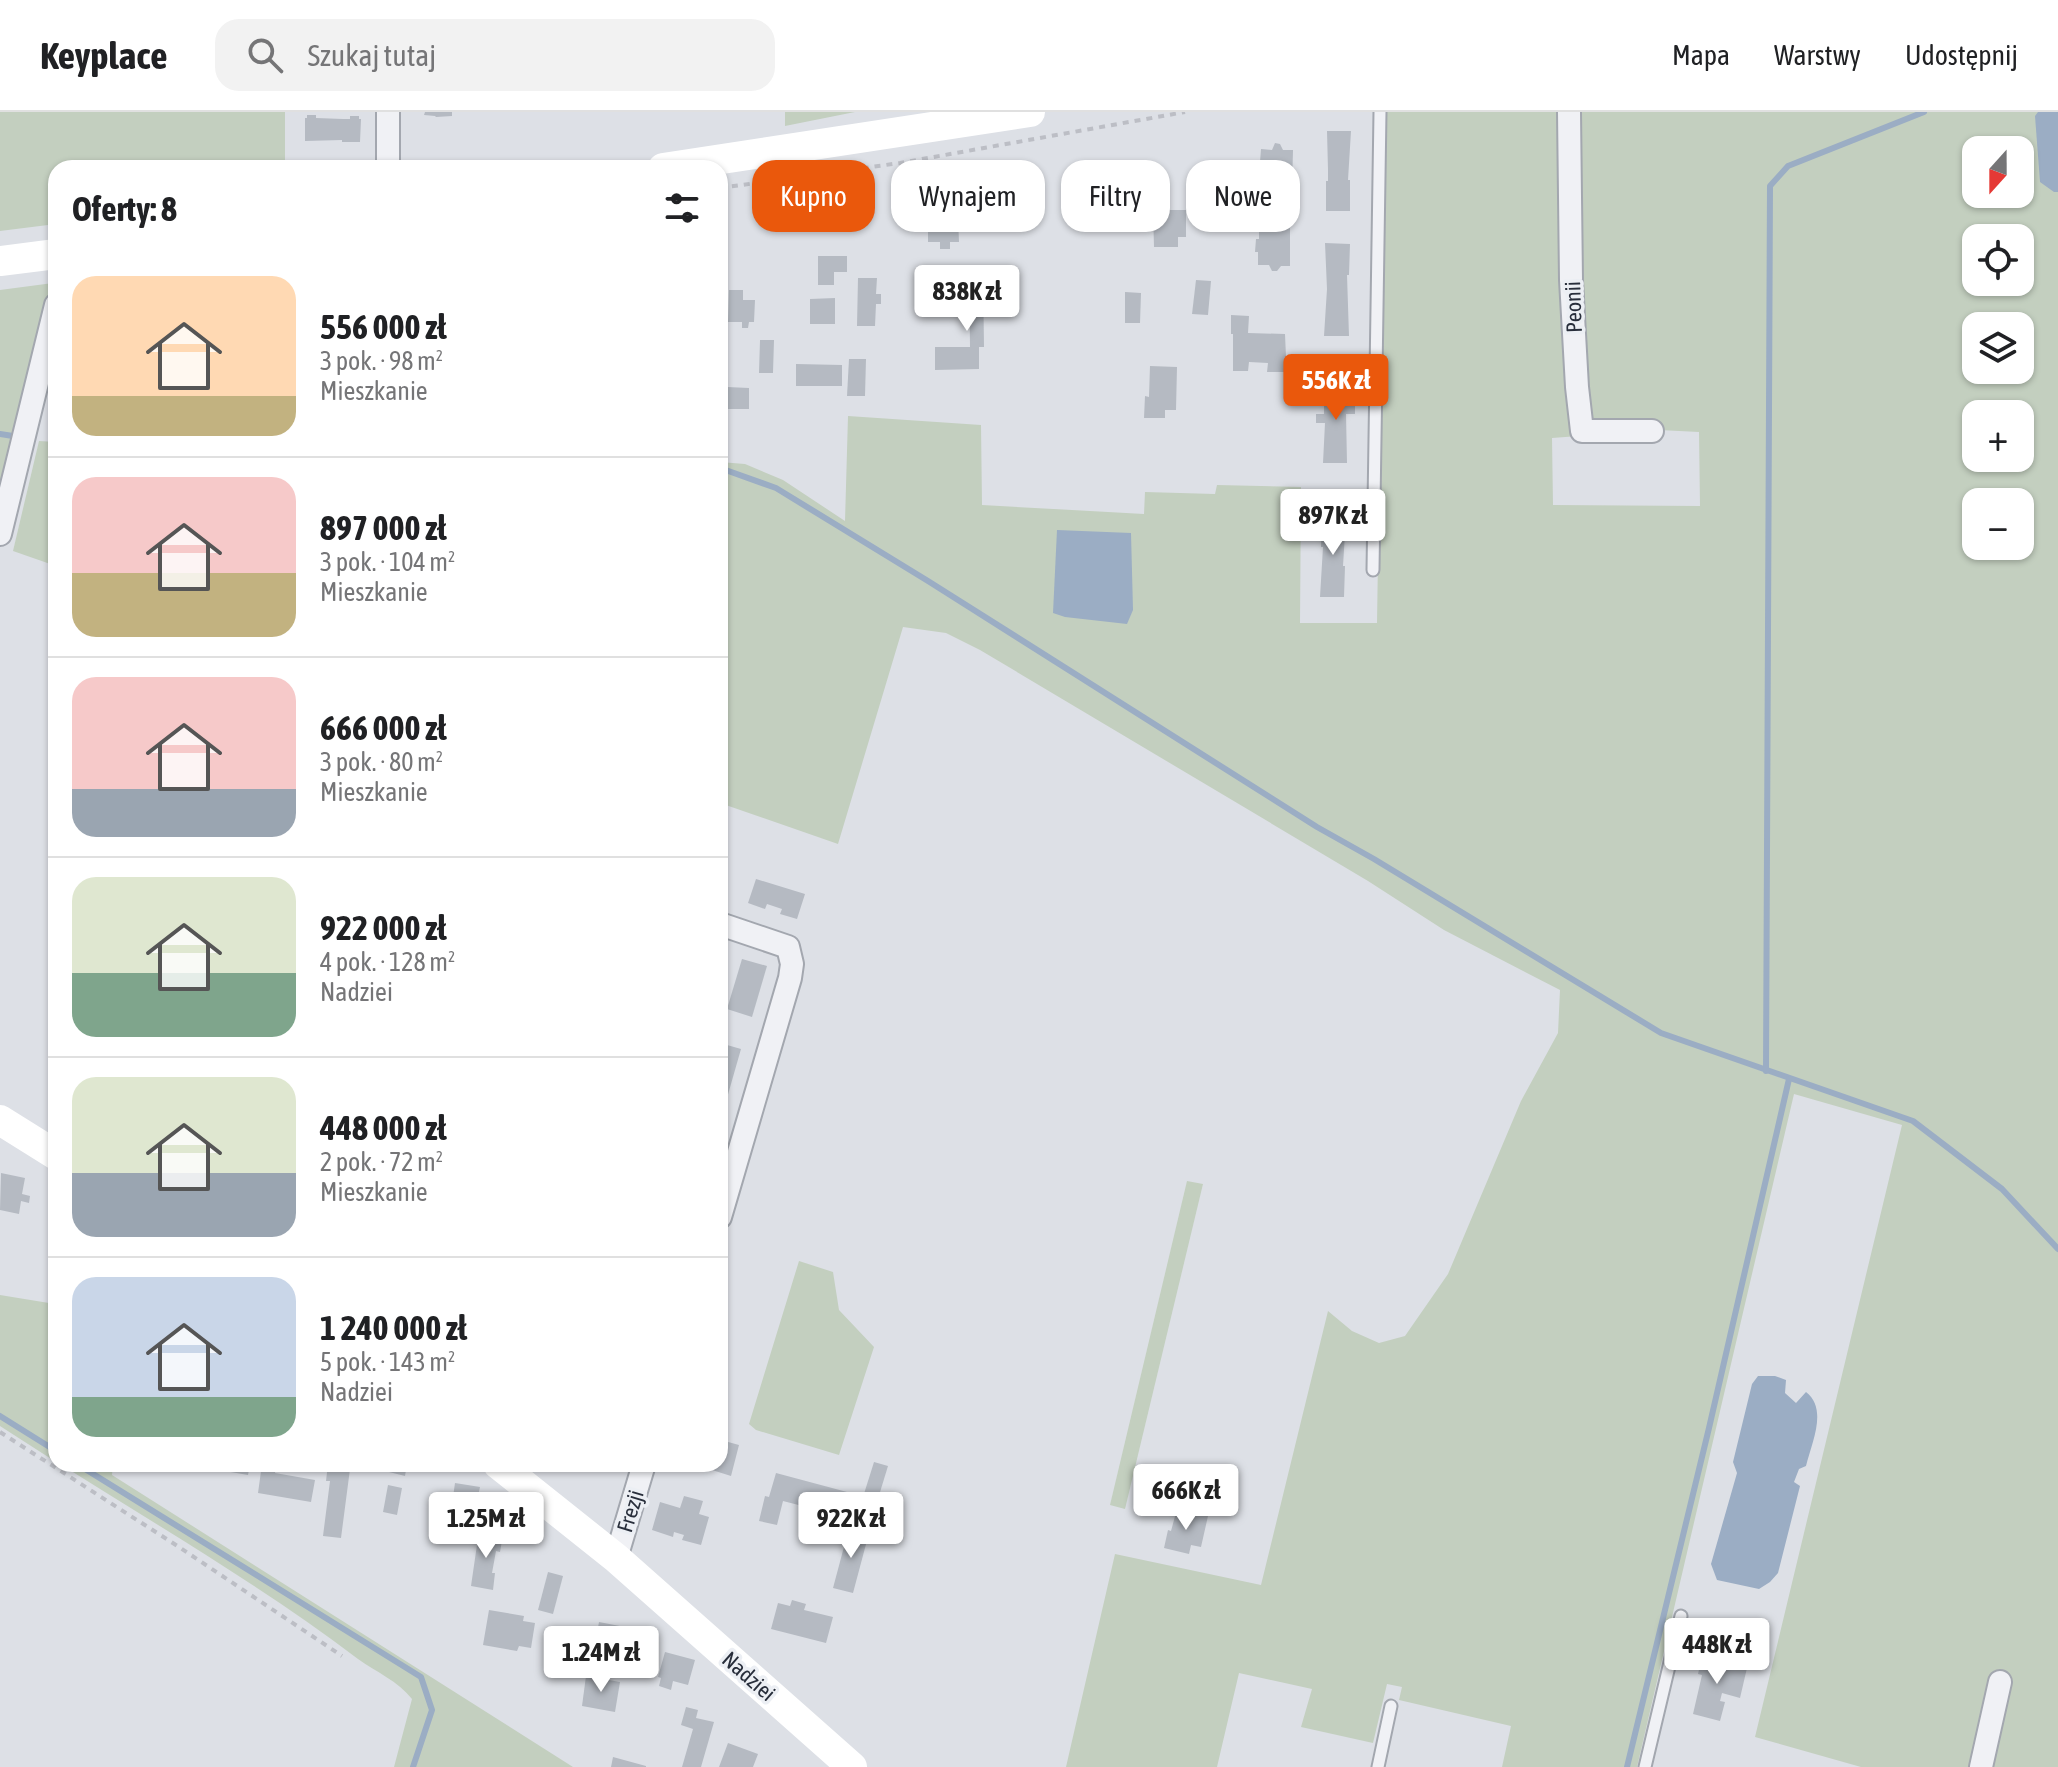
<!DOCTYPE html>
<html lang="pl">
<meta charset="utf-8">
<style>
:root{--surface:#fff;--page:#f2f2f2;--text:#202124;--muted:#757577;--line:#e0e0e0;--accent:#ea580c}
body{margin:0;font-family:"Asap Condensed",sans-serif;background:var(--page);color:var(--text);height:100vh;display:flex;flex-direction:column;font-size:30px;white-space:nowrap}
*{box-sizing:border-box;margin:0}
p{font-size:26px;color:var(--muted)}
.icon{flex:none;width:44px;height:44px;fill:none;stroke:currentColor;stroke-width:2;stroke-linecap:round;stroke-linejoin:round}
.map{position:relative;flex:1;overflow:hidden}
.details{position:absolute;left:48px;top:48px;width:680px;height:1312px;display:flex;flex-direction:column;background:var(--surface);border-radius:24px;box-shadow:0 2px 6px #0004}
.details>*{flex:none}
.guide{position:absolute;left:752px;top:48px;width:760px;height:72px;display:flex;gap:16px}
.needle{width:52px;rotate:201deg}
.fabs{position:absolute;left:1962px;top:24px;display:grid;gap:16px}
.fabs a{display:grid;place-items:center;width:72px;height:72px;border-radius:16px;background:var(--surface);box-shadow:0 2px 6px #0004;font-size:40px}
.price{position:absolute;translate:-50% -68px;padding:0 18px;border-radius:8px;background:#fff;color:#222;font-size:26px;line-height:52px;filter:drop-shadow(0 2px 4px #0008)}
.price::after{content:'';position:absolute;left:50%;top:48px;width:24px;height:18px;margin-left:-12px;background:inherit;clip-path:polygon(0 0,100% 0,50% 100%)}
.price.on{background:var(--accent);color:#fff}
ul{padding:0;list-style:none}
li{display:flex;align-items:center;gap:24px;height:200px;padding:0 24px}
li+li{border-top:2px solid var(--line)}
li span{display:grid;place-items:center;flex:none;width:224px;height:160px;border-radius:24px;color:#555}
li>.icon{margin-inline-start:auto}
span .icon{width:96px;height:96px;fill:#fffc;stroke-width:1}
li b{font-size:34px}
h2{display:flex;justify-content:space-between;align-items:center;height:96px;padding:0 24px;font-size:34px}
.tag{padding:0 28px;border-radius:24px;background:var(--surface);box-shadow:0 2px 6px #0004;font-size:28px;line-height:72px}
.tag.on{background:var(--accent);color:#fff}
header{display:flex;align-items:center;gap:48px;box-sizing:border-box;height:112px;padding:0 40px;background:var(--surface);border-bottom:2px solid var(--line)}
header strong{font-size:38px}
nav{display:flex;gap:44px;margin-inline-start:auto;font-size:28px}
.search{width:560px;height:72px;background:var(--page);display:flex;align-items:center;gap:20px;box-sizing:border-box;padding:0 28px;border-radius:24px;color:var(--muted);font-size:30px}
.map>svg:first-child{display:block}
</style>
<header>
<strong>Keyplace</strong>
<div class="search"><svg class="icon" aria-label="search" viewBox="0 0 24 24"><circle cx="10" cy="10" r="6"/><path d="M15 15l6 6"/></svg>Szukaj tutaj</div>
<nav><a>Mapa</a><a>Warstwy</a><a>Udostępnij</a></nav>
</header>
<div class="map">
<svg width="2058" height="1655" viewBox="0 0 2058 1655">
<rect width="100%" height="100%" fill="#dde0e6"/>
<g fill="#c3cfbf" fill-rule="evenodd">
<path d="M0,0H285V56H56V112L0,119Z"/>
<path d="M785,0H855L785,14Z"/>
<path d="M1385,0H2058V1655H1861L1755,1625L1902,1013L1794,982L1637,1655H1502L1511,1614L1399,1588L1402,1575L1387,1572L1373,1631L1301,1615L1312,1577L1239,1561L1217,1655H1066L1115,1442L1261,1473L1328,1199L1352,1219L1379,1231L1405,1224L1448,1162L1521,989L1558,921L1560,878L1444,818L1368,769L980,538L946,521L903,515L838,732L720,691V350L745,352L783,368L845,409L848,304L981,313L982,393L1144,402L1145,380L1215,382L1217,373L1301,375L1300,511H1377ZM1976,38H2020V82H1976ZM1976,126H2020V170H1976ZM1976,214H2020V258H1976ZM1976,302H2020V346H1976ZM1659,318L1699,320L1700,394L1553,393L1552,326ZM1976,390H2020V434H1976Z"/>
<path d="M726,83L720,338V84Z"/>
<path d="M53,171L0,375V178Z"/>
<path d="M39,329L56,330V454L13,439Z"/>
<path d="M1187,1069L1203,1072L1125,1397L1110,1393Z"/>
<path d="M799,1149L833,1160L839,1198L874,1235L839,1343L756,1318L749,1312Z"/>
<path d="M0,1183L55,1192L56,1186V1350L0,1314Z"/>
<path d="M60,1352H113L112,1363L573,1655H394L412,1587C398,1569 376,1560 358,1547C263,1475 160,1415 60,1352Z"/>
</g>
<g fill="#9badc4">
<path d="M2038,0H2058V80H2054L2040,70L2035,4Z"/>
<path d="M1057,418L1131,421L1133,498L1127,512L1065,505L1053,501Z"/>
<path d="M1758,1264H1775L1786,1268L1785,1281L1796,1291L1806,1280C1828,1297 1812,1330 1806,1354L1799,1357L1794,1370L1800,1374L1778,1461L1770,1470L1759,1477L1717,1468L1711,1452L1737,1361L1733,1350L1752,1272Z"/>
</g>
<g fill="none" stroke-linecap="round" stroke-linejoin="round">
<g stroke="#9badc4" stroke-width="6">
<path d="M0,322L13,324"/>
<path d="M720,356L776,376L928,469L1317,715L1374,747L1661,921L1913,1009L2002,1077L2058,1137"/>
<path d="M1766,959L1770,74L1788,54L1924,0"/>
<path d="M0,1304L56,1339"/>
<path d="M77,1352L421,1565L432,1598L413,1655"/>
<path d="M1627,1655L1709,1316L1789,967"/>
</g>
</g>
<g fill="#b5bac2">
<path d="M425,0H452V4L436,5L435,4L424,3Z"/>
<path d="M307,3H316V6L343,7H350V4H359V7H361L360,30H342V28L305,29V6H307Z"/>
<path d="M1327,19H1351L1348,68H1350V99H1326V69H1328V58Z"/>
<path d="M1275,31L1280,32L1283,38H1293L1292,77H1290V154H1281L1277,159H1272L1269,153H1258V140H1255L1256,127H1259V114H1261L1262,76H1260V64L1257,63V50H1260L1261,37L1272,38Z"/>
<path d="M1153,98H1186V125H1178V135H1154Z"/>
<path d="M958,106L959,130H950V137H940V130H928V107Z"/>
<path d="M1325,131L1350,132L1349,163H1347L1349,224H1324L1327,177Z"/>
<path d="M818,144H847V160H834V173H818Z"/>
<path d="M969,160H983L984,235H979V257L935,258V235H970Z"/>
<path d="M858,166H877L876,182H881V192H876L875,214H857Z"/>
<path d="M1196,168L1211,169L1208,203L1192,202Z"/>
<path d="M729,178H743V188H755L754,210H749L748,216H742V210H728Z"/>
<path d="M1125,180L1141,181L1140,211H1125Z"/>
<path d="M835,186V212H810V187Z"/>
<path d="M1231,203L1249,204L1248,221L1285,222L1286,245L1285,247L1284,260H1267L1268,251L1249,250L1248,259H1233V222H1231Z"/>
<path d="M760,228H774L773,261H759Z"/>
<path d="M849,247H866L865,284H847Z"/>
<path d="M796,252L842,253V274H796Z"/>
<path d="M1150,254L1177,255L1176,298H1165V306H1144L1145,284L1149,285Z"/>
<path d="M1324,271L1348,272V284H1355V302H1346L1347,351H1323L1325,311H1316V302H1324Z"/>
<path d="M727,275L749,276V297H727Z"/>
<path d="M1322,405H1346L1343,454H1345L1344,485H1320L1323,435H1321Z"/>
<path d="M756,767L805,782L797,807L780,802L782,797L767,792L765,797L748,791Z"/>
<path d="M742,847L767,854L752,905L727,897Z"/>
<path d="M720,931L741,937L727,986L720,984Z"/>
<path d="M1,1061L25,1066L22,1082L30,1084L29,1091L21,1089L19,1102L0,1098Z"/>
<path d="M721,1328L739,1333L731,1364L712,1358L714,1352H720Z"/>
<path d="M874,1350L888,1354L877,1390L863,1385Z"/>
<path d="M197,1352H250L248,1363L196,1354Z"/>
<path d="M262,1352H277L275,1361L315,1368L311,1390L258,1381Z"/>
<path d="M328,1352H341V1356L350,1357L341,1426L323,1424L330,1369H326Z"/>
<path d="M386,1352H407L405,1364L385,1359Z"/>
<path d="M776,1361L847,1380L841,1404L783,1389L777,1413L759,1409L765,1384L769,1385Z"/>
<path d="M455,1371L480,1375L470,1422L455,1420L456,1410L449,1409L451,1394L443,1393L444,1384L453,1385Z"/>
<path d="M388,1373L402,1376L397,1403L383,1400Z"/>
<path d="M684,1384L703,1389L699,1402L709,1405L701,1433L682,1428L684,1423L674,1420L673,1425L652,1418L660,1390L680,1396Z"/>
<path d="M1177,1397L1208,1404L1201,1435L1191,1433L1189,1442L1164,1436L1168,1418L1171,1419Z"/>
<path d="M849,1416L869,1421L853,1481L833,1476Z"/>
<path d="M479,1419L503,1423L500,1440L496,1439L492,1461H495L493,1478L471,1474Z"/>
<path d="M548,1460L563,1464L553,1502L538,1498Z"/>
<path d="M792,1488L806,1492L804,1498L833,1505L826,1531L771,1517L778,1491L790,1494Z"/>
<path d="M489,1498L524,1504L523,1509L535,1511L531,1536L519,1534L517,1539L483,1533Z"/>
<path d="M599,1510L630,1516L624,1544L594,1538Z"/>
<path d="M665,1540L695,1548L688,1573L673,1569L671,1578L659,1574L661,1566L658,1565Z"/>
<path d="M1702,1544L1747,1556L1740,1586L1722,1581L1720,1589L1725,1590L1720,1609L1693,1602L1702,1563L1698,1562Z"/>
<path d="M586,1564L620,1570L615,1600L582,1594Z"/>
<path d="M686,1595L698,1598L696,1606L714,1610L701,1655H682L693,1617L681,1613Z"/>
<path d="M728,1631L758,1642L753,1655H719Z"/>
<path d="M613,1645L646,1654V1655H611Z"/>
</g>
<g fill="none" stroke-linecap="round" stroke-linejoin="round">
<defs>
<g id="lane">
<path d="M1373,458L1380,0"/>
<path d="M1378,1655L1391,1594"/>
<path d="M1645,1655L1681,1504"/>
</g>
<g id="street">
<path d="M1569,0L1571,168L1577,275L1582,319H1652"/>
<path d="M388,56V0"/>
<path d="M0,422L56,193"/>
<path d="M720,812L788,835L792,852L790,866L720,1105"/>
<path d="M616,1446L644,1352"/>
<path d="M1981,1655L2000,1570"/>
</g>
</defs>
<use href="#lane" stroke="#a3a7af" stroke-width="15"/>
<use href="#street" stroke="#a3a7af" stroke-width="26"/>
<g stroke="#bcbec5" stroke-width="4" stroke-dasharray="6 6" stroke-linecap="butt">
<path d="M720,76L900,51L1185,0"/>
<path d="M0,1320L179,1435L342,1544"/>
</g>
<use href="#lane" stroke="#f0f1f5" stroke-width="11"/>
<use href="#street" stroke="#f0f1f5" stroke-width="22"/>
<g stroke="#fff" stroke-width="30">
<path d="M663,56L1030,0"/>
<path d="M0,149L56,142"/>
<path d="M0,1008L56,1043"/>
<path d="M498,1352L616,1446L852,1655"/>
</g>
</g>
<g text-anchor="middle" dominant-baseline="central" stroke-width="7" stroke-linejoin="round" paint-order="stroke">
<g font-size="22" fill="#282e3b" stroke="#eceff4">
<text transform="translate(1573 195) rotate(-92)">Peonii</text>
<text transform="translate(630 1399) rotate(-73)">Frezji</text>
<text transform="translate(749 1564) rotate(41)">Nadziei</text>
</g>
</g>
</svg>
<div class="fabs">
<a><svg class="needle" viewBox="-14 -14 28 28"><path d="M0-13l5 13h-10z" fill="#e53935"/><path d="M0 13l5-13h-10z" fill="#757577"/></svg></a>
<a><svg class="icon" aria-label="locate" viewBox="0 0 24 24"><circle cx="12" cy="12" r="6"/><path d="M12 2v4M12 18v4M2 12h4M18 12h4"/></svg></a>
<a><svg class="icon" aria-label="layers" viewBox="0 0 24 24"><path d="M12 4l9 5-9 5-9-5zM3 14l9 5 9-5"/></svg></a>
<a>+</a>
<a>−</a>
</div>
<b class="price" style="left:967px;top:221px">838K zł</b>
<b class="price on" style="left:1336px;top:310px">556K zł</b>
<b class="price" style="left:1333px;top:445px">897K zł</b>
<b class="price" style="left:1186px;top:1420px">666K zł</b>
<b class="price" style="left:486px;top:1448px">1.25M zł</b>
<b class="price" style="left:851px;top:1448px">922K zł</b>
<b class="price" style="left:1717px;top:1574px">448K zł</b>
<b class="price" style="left:601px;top:1582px">1.24M zł</b>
<div class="guide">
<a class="tag on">Kupno</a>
<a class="tag">Wynajem</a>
<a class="tag">Filtry</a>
<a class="tag">Nowe</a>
</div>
<section class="details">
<h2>Oferty: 8<svg class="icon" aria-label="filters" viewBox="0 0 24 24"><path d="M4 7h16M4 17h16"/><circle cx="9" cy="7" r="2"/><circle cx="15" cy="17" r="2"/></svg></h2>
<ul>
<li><span style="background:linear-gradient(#ffd9b3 75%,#c2b280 0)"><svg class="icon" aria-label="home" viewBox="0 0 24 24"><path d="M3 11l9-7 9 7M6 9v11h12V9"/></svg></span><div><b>556 000 zł</b><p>3 pok. · 98 m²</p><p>Mieszkanie</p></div></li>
<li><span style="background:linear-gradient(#f6c9c9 60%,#c2b280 0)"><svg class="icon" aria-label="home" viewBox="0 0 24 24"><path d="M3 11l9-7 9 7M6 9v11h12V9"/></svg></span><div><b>897 000 zł</b><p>3 pok. · 104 m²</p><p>Mieszkanie</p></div></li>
<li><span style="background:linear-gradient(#f6c9c9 70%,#9aa5b1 0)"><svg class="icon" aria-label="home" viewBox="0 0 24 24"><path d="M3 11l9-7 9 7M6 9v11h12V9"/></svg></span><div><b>666 000 zł</b><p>3 pok. · 80 m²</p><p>Mieszkanie</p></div></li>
<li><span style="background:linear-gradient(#dfe7d0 60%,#7fa58c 0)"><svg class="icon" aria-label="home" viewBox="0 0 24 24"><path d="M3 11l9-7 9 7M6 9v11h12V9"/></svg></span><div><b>922 000 zł</b><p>4 pok. · 128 m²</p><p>Nadziei</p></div></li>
<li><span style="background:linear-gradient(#dfe7d0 60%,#9aa5b1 0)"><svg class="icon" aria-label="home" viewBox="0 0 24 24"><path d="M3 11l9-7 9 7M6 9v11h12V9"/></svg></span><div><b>448 000 zł</b><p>2 pok. · 72 m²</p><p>Mieszkanie</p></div></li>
<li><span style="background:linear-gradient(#c9d6e8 75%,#7fa58c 0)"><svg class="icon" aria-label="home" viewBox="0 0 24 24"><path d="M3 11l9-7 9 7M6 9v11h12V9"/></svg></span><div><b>1 240 000 zł</b><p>5 pok. · 143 m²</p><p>Nadziei</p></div></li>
</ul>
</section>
</div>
